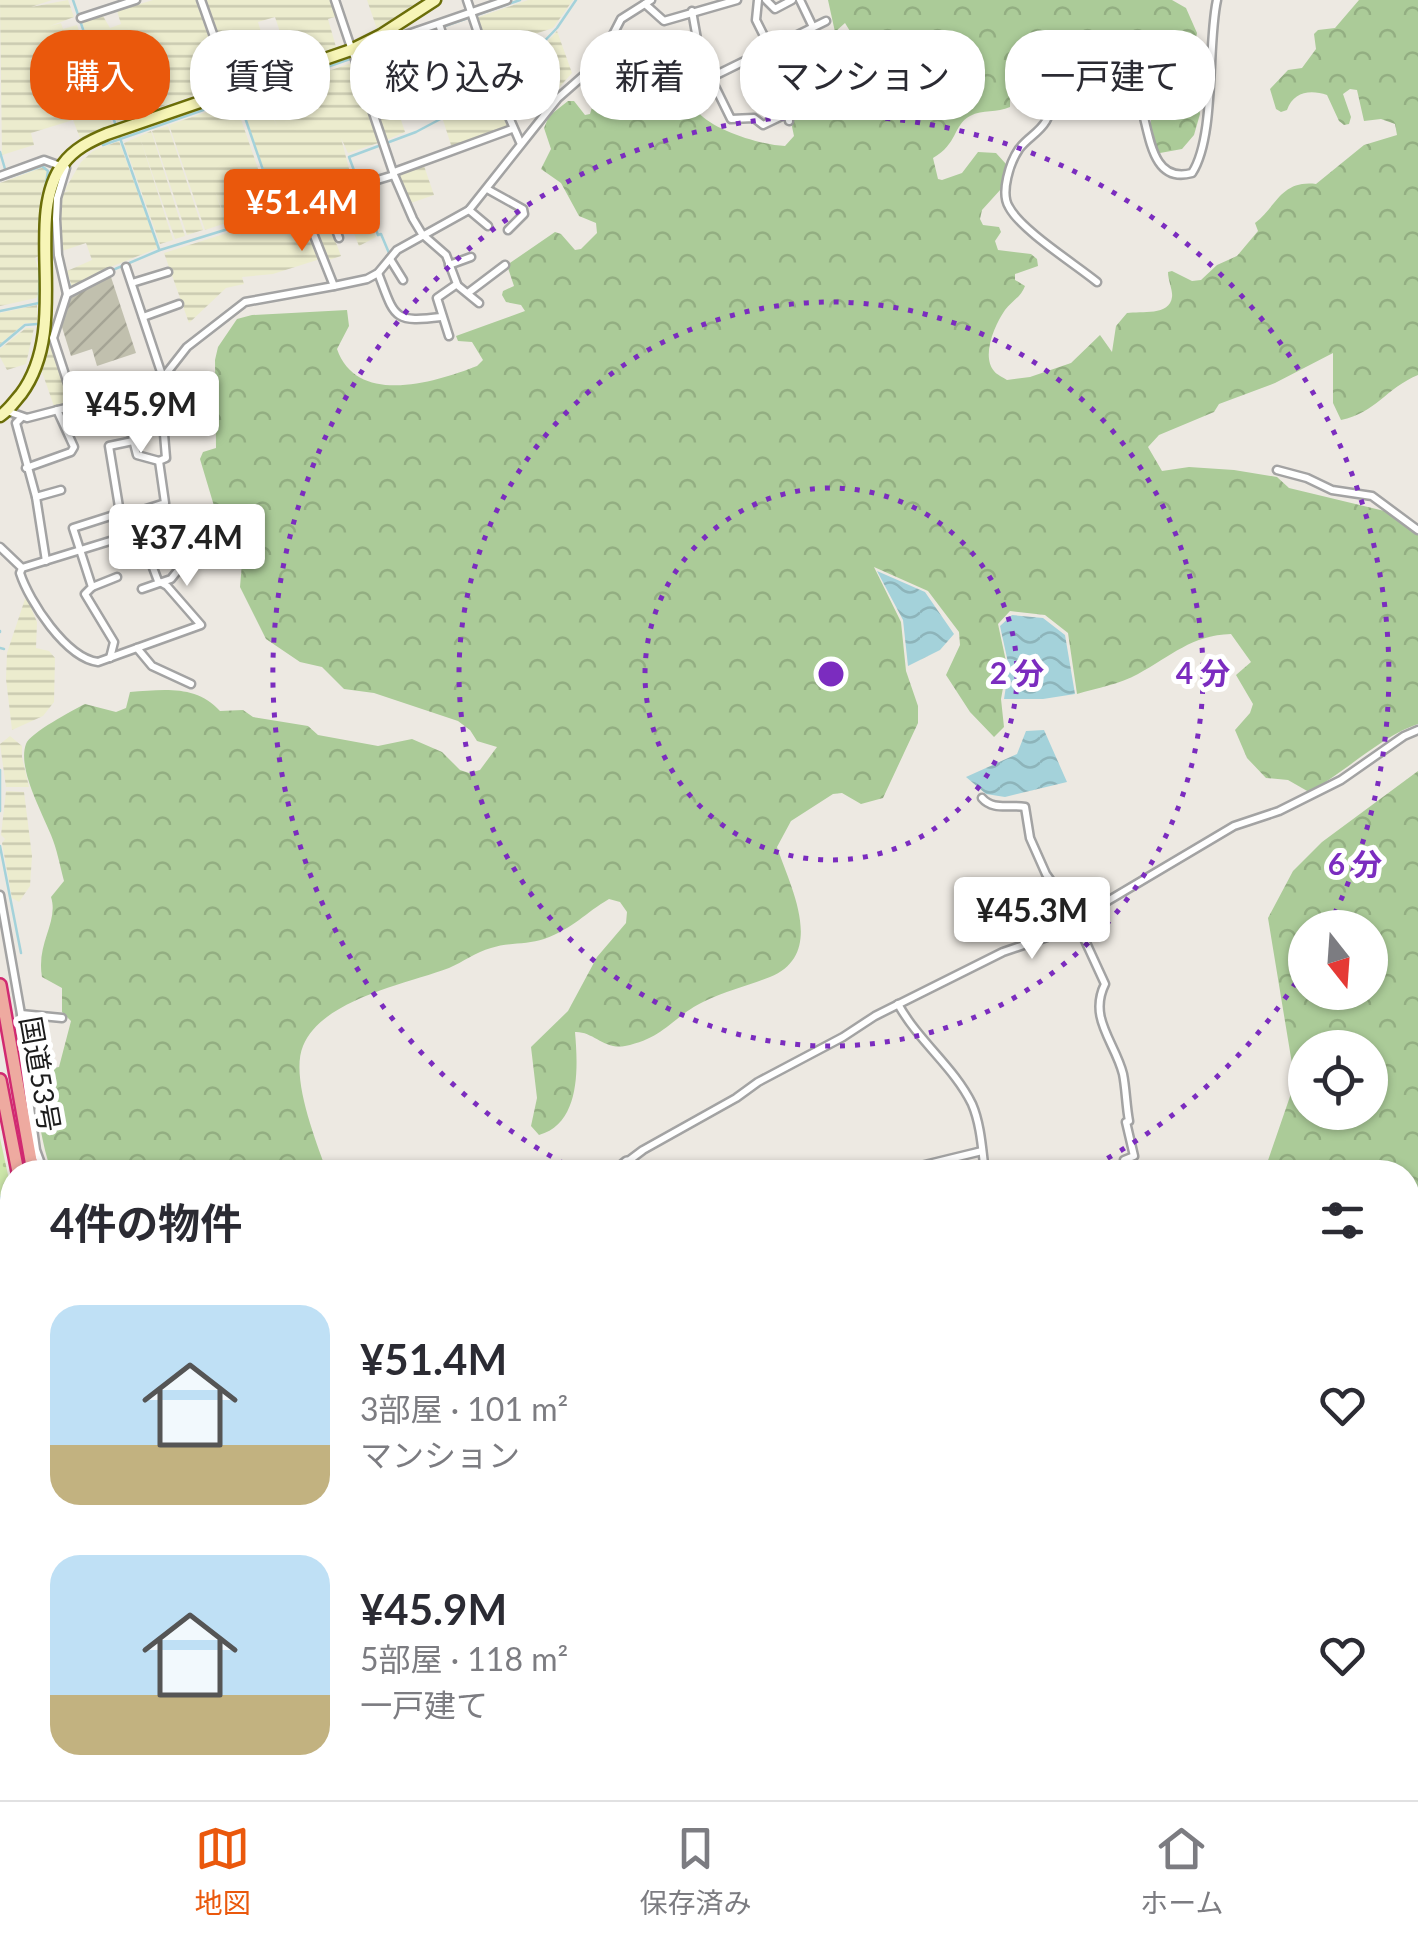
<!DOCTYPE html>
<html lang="ja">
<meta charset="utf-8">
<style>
:root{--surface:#fff;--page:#f7f7f7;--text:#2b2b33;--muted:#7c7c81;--line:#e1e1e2;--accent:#ea580c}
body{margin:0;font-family:Lato,"Noto Sans JP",sans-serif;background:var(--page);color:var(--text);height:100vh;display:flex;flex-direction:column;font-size:38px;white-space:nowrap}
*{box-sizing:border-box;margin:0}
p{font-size:32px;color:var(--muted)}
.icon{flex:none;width:55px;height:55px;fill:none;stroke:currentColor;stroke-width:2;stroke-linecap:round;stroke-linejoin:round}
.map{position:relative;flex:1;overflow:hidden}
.details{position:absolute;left:0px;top:1160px;width:1420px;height:640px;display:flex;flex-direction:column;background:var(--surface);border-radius:40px 40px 0 0;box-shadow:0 2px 8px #0004}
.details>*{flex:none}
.guide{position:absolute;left:30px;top:30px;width:1360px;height:90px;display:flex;gap:20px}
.needle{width:65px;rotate:163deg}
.buttons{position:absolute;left:1288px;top:910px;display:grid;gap:20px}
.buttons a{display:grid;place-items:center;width:100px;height:100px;border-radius:50%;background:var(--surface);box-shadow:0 2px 8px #0004;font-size:50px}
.price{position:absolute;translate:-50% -85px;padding:0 22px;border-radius:10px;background:#fff;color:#222;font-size:32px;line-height:65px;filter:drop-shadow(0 2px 5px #0008)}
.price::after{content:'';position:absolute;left:50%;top:60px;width:30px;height:22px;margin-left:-15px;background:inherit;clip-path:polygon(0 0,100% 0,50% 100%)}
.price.current{background:var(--accent);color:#fff}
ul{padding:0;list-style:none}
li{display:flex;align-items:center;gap:30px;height:250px;padding:0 50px}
li span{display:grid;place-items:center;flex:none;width:280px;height:200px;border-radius:30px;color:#555}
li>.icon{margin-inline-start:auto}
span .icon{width:120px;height:120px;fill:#fffc;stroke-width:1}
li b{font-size:42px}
h2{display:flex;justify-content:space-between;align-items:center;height:120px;padding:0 50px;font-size:42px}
.chip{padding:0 35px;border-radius:40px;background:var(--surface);box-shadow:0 2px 8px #0004;font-size:35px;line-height:90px}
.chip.current{background:var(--accent);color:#fff}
.dock{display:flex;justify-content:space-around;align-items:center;height:140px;border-top:2px solid var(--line);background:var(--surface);font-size:28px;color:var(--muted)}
.dock a{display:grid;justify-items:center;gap:5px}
.dock .current{color:var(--accent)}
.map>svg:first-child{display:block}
</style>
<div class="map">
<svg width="1418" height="1800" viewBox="0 0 1418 1800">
<defs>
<pattern id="construction-furrows" width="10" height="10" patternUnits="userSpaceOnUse" patternTransform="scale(2.5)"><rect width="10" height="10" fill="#c1c0ae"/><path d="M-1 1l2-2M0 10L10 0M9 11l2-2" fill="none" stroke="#a5a495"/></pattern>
<pattern id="farmland-rules" width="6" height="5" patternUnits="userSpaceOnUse" patternTransform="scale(2.5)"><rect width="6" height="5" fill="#ececce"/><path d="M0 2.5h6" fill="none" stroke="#cacab0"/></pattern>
<pattern id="grass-dots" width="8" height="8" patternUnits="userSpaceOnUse" patternTransform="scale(2.5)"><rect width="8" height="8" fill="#cce6a9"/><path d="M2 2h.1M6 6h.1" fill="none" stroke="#afc591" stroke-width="1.8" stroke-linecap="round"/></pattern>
<pattern id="forest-crowns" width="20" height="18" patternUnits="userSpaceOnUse" patternTransform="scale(2.5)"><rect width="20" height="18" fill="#abcb98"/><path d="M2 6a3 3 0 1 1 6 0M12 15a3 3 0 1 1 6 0" fill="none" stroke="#93ae82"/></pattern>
<pattern id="water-waves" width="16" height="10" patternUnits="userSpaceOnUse" patternTransform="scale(2.5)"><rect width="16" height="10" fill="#a4d2da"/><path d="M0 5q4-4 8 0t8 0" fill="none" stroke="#8db4ba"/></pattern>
</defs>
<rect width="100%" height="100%" fill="#ede9e2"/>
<path fill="url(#construction-furrows)" d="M110,274L136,353L97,366L92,349L71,356L61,324L71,295Z"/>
<g fill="url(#farmland-rules)">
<path d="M0,0H52L31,7L68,0L74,17L50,26L61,23L63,29L77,25L112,124L80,138L73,120L31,133L34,145L2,155Z"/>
<path d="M153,0H200L229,83L117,122L82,22L103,16L110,28L121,24L117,11Z"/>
<path d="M204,0H332L338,16L328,19L336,47L290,62L275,17L258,22L272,69L232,82Z"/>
<path d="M367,0H420L377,29Z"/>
<path d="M528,0H573L553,28L486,50L476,18Z"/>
<path d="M557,31L572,73L556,91L548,86L530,61Z"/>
<path d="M378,51L405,132L384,141L356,58Z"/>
<path d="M354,62L381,142L348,153L341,138L353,184L277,209L240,101L264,93L277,127L266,93Z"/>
<path d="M496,93L508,129L452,148L443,120Z"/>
<path d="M235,102L272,209L240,219L231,195L238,219L227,223L215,191L226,223L205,230L169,125Z"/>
<path d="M168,126L203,230L187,235L152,131Z"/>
<path d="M151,131L185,236L175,239L140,138L173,240L160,244L124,143Z"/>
<path d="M119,141L158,248L108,268L72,287L67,271L92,260L86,243L62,251L60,222L63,193L70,190L64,191L81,162L93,151Z"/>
<path d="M423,163L434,195L408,204L395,173Z"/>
<path d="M44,167L48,172L41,194L39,256L35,258L39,272V295L36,298L0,306V183Z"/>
<path d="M358,191L376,237L359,246L339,197Z"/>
<path d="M321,203L341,256L326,261L305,208Z"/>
<path d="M302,209L321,256L317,260L273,274L242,277L244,284L226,288L189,323L164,253Z"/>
<path d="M37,305V323H25L0,344V313Z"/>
<path d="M26,328H34L26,364L7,370L0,357V349Z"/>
<path d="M50,345L70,401L54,406L42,372Z"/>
<path d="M26,596L37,622L36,648L49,651L55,658L54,702L43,716L12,730L6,679L7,653Z"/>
<path d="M10,736L22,746V757L29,787H6L0,744Z"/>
<path d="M6,791L24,792L32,856L30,886L19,902L12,898L2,843L5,839L1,835Z"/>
<path d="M0,1751L12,1768V1788H26L32,1800H0Z"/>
</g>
<path fill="url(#grass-dots)" d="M0,1138L12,1193V1237L0,1213Z"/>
<g fill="url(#forest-crowns)" fill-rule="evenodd">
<path d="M828,0H1172L1186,8L1197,33L1193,57L1200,114L1194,135L1182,149L1160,153C1131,125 1184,46 1135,53C1123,54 1111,66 1100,70L1072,62L1042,61L1022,53C1003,65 1011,90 1010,107C997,113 983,109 970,116C953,125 958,144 933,158L938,179L942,180L962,173L978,152L996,153L1006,164L1001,189L982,210L980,219L983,225L999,227L1001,232L995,241L998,250L1031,254L1037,259L1038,266L1015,274V280L1025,286C1021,297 1012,301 1005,310C995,324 981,356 994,371C997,375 1003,377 1007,380L1030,377L1071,363L1100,335L1112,352L1116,326L1127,313C1141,311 1170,316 1172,297C1173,290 1168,281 1168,272L1172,271L1192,281L1201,280L1217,265L1237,256L1258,231L1255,223C1277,206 1281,180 1316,184L1364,145L1397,135L1395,124L1381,119L1364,121L1357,90L1350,89L1343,94L1351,117L1349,124L1344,125L1339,121L1327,95C1310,89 1293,92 1287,110L1281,112L1276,109L1270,89L1288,70L1302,68L1316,49L1314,34L1318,30L1335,28L1359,0H1418V375C1386,388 1376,413 1341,420L1333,403V353L1275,383L1219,404L1214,412L1159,435L1148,447L1162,471L1189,467L1234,470L1277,477L1289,488L1397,514L1418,533V724C1383,735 1344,773 1309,792L1288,780L1266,778L1247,758L1235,730L1250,713L1253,704L1236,675L1251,662L1231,634C1192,635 1171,656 1138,674C1120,684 1097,688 1077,694L1068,633L1045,615L1010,611L998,624L1007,666L1001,699L1004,727L994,737L970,712L946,675L960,645L959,632L928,591L874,567L901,622L906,671L918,706V723L883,798L861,804L842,793L833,794L791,821L777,847C790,886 827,954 770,977C748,986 726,991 705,1001C673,1016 665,1038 625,1046C604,1050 593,1031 575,1032C578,1067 581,1123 539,1135L531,1126L537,1098L531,1047L568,1011L597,957L626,923L627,912L620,902L609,899C585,913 574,928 544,939C527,945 508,942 491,948C476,952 463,962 449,968C407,984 322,999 303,1046C290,1077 316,1141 327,1172H52C43,1152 30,1082 38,1063L48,1069L59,1067L71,1021L62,1012V988L42,977C36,943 59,922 51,897L64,881C60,866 57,849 51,835C42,812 17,768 26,744C30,733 73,710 85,704L116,712L126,708L130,692C161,690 196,684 220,711L243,710L253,717L308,726L318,735L378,746L412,739L442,752L460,770L469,773L480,770L497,747L477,741L470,730L458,721L374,693L344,689L322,667L300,662L266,639L240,587L242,563L220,526L200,459L203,452L216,448L215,360L218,347L237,319L252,315L347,310L349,326L337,349C357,407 436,382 477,366L483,360L472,342L458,341L456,336L525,311L521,305L506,302L502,295L503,291L514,286L507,265L555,232L561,234L575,250L581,249L597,233L596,223L579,216L561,183L541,169L551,149L544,128L549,116L568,101H574L585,115L590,114L597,90L594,72C599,68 606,59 611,56C629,48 682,63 690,82C694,92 691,102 698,112C714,131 762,145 785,146L794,136L791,122L795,111L814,106V98L806,97L805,76L817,71C829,53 823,46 851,46L856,41L845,23L835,32Z"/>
<path d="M1418,771V1263L1408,1260V1172H1264L1295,1082L1268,918L1293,871L1322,842ZM1305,928H1370V992H1305ZM1305,1048H1370V1112H1305Z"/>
<path d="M1418,1347V1650L1408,1645V1353Z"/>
</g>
<g fill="url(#water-waves)">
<path d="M877,571L925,592L954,634L940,650L908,666L903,620Z"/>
<path d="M1012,615L1043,618L1065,635L1075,694L1043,699H1004L1009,667L1000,626Z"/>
<path d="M1044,730L1067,782L1005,797L986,794L966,777L1017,754L1026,731Z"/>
<path d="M1408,1701L1418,1709V1776L1408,1778Z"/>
<path d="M1280,1788H1359L1344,1800H1287Z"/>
</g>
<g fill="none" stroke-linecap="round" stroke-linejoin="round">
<g stroke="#a4d2da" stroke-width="2.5">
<path d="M73,0L115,123"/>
<path d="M500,87L557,28L576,0"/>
<path d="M238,97L276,208"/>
<path d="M120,138L159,249"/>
<path d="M103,145L520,0"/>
<path d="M0,152L5,169"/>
<path d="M0,180L42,166L48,171L40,219L39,303L0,311"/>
<path d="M389,253L381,234L378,235L349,157L416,132L493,91"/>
<path d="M64,269L71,290"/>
<path d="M82,283L160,250L319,201"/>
<path d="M0,346L25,325L37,324"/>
<path d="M0,631V632"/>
<path d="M0,648L4,649"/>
<path d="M0,770V811"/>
<path d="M0,846L21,953"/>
<path d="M0,1197L12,1219"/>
<path d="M0,1358L12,1392"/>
<path d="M0,1585L12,1603"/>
<path d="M244,1788L250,1800"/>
<path d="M47,1800L65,1788"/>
</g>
<defs>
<g id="minor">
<path d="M201,0L233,90"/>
<path d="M335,0L394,175L413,219L422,234L446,255L457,284L437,298L449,336"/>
<path d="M467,0L497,90L520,142"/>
<path d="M758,0L756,20L771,50"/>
<path d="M766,0L775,9L792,0"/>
<path d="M800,0L812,25"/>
<path d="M645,4L664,21L737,0"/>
<path d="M692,11L700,56L731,119L754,118L763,125L788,113"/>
<path d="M81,18L136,0"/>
<path d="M439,24L456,75"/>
<path d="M418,31L446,111"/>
<path d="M381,35L388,41L507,0"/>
<path d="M264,36L276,75"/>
<path d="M384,40L381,51L402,113"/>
<path d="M781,45L802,88L788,113L789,121"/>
<path d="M710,78L826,21"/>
<path d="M394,172L512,129"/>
<path d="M0,176L44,160L66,168L57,198L56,219L58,255L67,294L53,338L75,405"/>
<path d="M487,189L523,209L524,214L508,230"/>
<path d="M324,197L339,238"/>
<path d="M469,210L488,226"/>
<path d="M390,259L403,280"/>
<path d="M449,265L471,257"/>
<path d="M378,273C395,317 392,323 441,317"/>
<path d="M1097,282C1075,264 1021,230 1009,207C1000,193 1010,162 1019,149C1027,138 1039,133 1046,121C1056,104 1048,75 1071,70C1081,67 1091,71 1101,73C1111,75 1123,75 1130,83C1152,106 1141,187 1192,173C1216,136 1207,45 1217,0"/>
<path d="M132,283L168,272"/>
<path d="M457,285L479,303"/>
<path d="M334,286L301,203L394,175"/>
<path d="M468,293L505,265"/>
<path d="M67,294L110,272"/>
<path d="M143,317L179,304"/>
<path d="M121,393L137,455L159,461"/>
<path d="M7,411L27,418L158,384L187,347L245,302L334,286L367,279L378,273L397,250L469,210L558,98L591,69L603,54L621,19L651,0"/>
<path d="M21,418L16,423L36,497L46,561"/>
<path d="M26,468L71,452L74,447L57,410"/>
<path d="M1277,470L1307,478L1332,490L1372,496L1418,530"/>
<path d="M36,497L61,490"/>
<path d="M120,513L143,510"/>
<path d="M0,547L22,568L20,573C29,601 66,658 98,662L201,625L167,586L158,581L140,533"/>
<path d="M22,568L149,529L143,510L165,503L159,461L166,458L163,422L171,415L169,396L126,267"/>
<path d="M92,587L117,577"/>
<path d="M142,589L171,579L195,549L219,546"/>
<path d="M137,648L152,666L191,684"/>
<path d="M110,658L114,642L85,594L92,587L73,528L120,513L109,446L133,441"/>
<path d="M982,798C993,811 1010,804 1025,807L1030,838L1046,874L1078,919"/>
<path d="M0,895L21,1014V1044L36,1150L44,1172"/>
<path d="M1076,921L1105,984C1088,1018 1115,1042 1123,1074C1126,1089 1126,1105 1129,1121L1126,1122L1134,1156L1124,1160L1123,1172"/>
<path d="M898,1004C919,1042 954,1067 972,1104C981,1125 982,1150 985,1172"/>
<path d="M21,1014L62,1018"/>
<path d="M627,1162L643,1150L736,1098L758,1082L843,1037L875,1016L1003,952L1047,937L1234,826L1279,811L1341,780L1404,736L1418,730"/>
<path d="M896,1172L982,1151"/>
<path d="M0,1218L12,1241"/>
<path d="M0,1400V1406"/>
<path d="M0,1529L9,1523"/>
<path d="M0,1639L12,1657"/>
<path d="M0,1680L12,1672"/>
<path d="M0,1699L9,1713"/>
<path d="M116,1788L117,1800"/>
<path d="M162,1788L164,1800"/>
<path d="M422,1788L430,1798"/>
<path d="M470,1788L476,1800"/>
<path d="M920,1788L942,1800"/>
<path d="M1267,1788L1270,1800"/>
<path d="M38,1800L55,1788"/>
<path d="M267,1800L285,1788"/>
<path d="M687,1800L702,1788"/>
</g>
<g id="tertiary">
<path d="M615,1172L627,1162"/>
<path d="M0,1310L12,1324"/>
<path d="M430,1800L447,1788"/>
</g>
<path id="secondary" d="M0,416C9,410 14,402 21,394C72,325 22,218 63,164C74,149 90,141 107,134L351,50L381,35L435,0"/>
<g id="trunk">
<path d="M0,985L33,1172"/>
<path d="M0,1080L18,1172"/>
<path d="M127,1788L129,1800"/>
<path d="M150,1788L153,1800"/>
</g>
</defs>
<use href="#minor" stroke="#a3a3a3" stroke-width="11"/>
<use href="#tertiary" stroke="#a3a3a3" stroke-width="14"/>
<use href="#secondary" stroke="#6b6e09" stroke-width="15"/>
<use href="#trunk" stroke="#d12a71" stroke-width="16"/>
<use href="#minor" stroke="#fff" stroke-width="6"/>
<use href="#tertiary" stroke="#fff" stroke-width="9"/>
<use href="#secondary" stroke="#f7f5b7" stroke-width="10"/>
<use href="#trunk" stroke="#eeaaa0" stroke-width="11"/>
</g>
<g fill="none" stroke="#7b2cbf" stroke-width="5" stroke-dasharray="5 10">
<circle cx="831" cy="674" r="186"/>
<circle cx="831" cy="674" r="372"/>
<path d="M1304 970A558 558 0 0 1 1084 1171M578 1171A558 558 0 1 1 1328 927"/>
</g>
<g text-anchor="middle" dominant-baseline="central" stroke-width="10" stroke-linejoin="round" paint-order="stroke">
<g font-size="28" fill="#1c1c1c" stroke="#fff">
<text transform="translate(41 1074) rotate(80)">国道53号</text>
</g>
</g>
<circle cx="831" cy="674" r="15" fill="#7b2cbf" stroke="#fff" stroke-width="5"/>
<g font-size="30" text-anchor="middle" font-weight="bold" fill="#7b2cbf" stroke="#fff" stroke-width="10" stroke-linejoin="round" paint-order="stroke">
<text x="1017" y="684">2 分</text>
<text x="1203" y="684">4 分</text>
<text x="1355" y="875">6 分</text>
</g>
</svg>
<div class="buttons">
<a><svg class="needle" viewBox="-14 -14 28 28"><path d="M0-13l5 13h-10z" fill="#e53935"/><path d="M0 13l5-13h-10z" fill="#7c7c81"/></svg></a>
<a><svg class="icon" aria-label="locate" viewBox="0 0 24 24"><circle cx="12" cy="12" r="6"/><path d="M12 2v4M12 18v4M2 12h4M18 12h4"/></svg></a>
</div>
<b class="price current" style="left:302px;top:254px">¥51.4M</b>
<b class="price" style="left:141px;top:456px">¥45.9M</b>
<b class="price" style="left:187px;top:589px">¥37.4M</b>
<b class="price" style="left:1032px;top:962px">¥45.3M</b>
<div class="guide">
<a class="chip current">購入</a>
<a class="chip">賃貸</a>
<a class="chip">絞り込み</a>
<a class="chip">新着</a>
<a class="chip">マンション</a>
<a class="chip">一戸建て</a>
</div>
<section class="details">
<h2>4件の物件<svg class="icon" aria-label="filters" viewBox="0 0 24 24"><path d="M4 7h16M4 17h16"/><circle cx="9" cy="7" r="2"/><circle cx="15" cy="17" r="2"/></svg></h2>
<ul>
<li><span style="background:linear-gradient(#bfe0f5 70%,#c2b280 0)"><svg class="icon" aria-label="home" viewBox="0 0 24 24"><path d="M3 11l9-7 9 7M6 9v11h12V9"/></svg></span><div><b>¥51.4M</b><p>3部屋 · 101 m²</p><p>マンション</p></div><svg class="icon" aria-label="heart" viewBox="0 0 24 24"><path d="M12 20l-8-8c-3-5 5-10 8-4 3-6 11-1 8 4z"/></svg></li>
<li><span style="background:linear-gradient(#bfe0f5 70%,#c2b280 0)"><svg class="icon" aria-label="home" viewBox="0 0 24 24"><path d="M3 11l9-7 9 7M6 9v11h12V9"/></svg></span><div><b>¥45.9M</b><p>5部屋 · 118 m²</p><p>一戸建て</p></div><svg class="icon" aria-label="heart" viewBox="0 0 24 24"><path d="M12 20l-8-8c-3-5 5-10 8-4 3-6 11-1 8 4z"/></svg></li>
</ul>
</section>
</div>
<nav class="dock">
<a class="current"><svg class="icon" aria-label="map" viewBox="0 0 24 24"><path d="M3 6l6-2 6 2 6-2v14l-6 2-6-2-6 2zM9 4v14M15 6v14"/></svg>地図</a>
<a><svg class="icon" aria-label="saved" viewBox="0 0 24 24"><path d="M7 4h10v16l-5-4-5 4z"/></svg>保存済み</a>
<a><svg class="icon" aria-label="home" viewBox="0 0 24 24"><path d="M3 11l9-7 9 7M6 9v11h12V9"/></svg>ホーム</a>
</nav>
